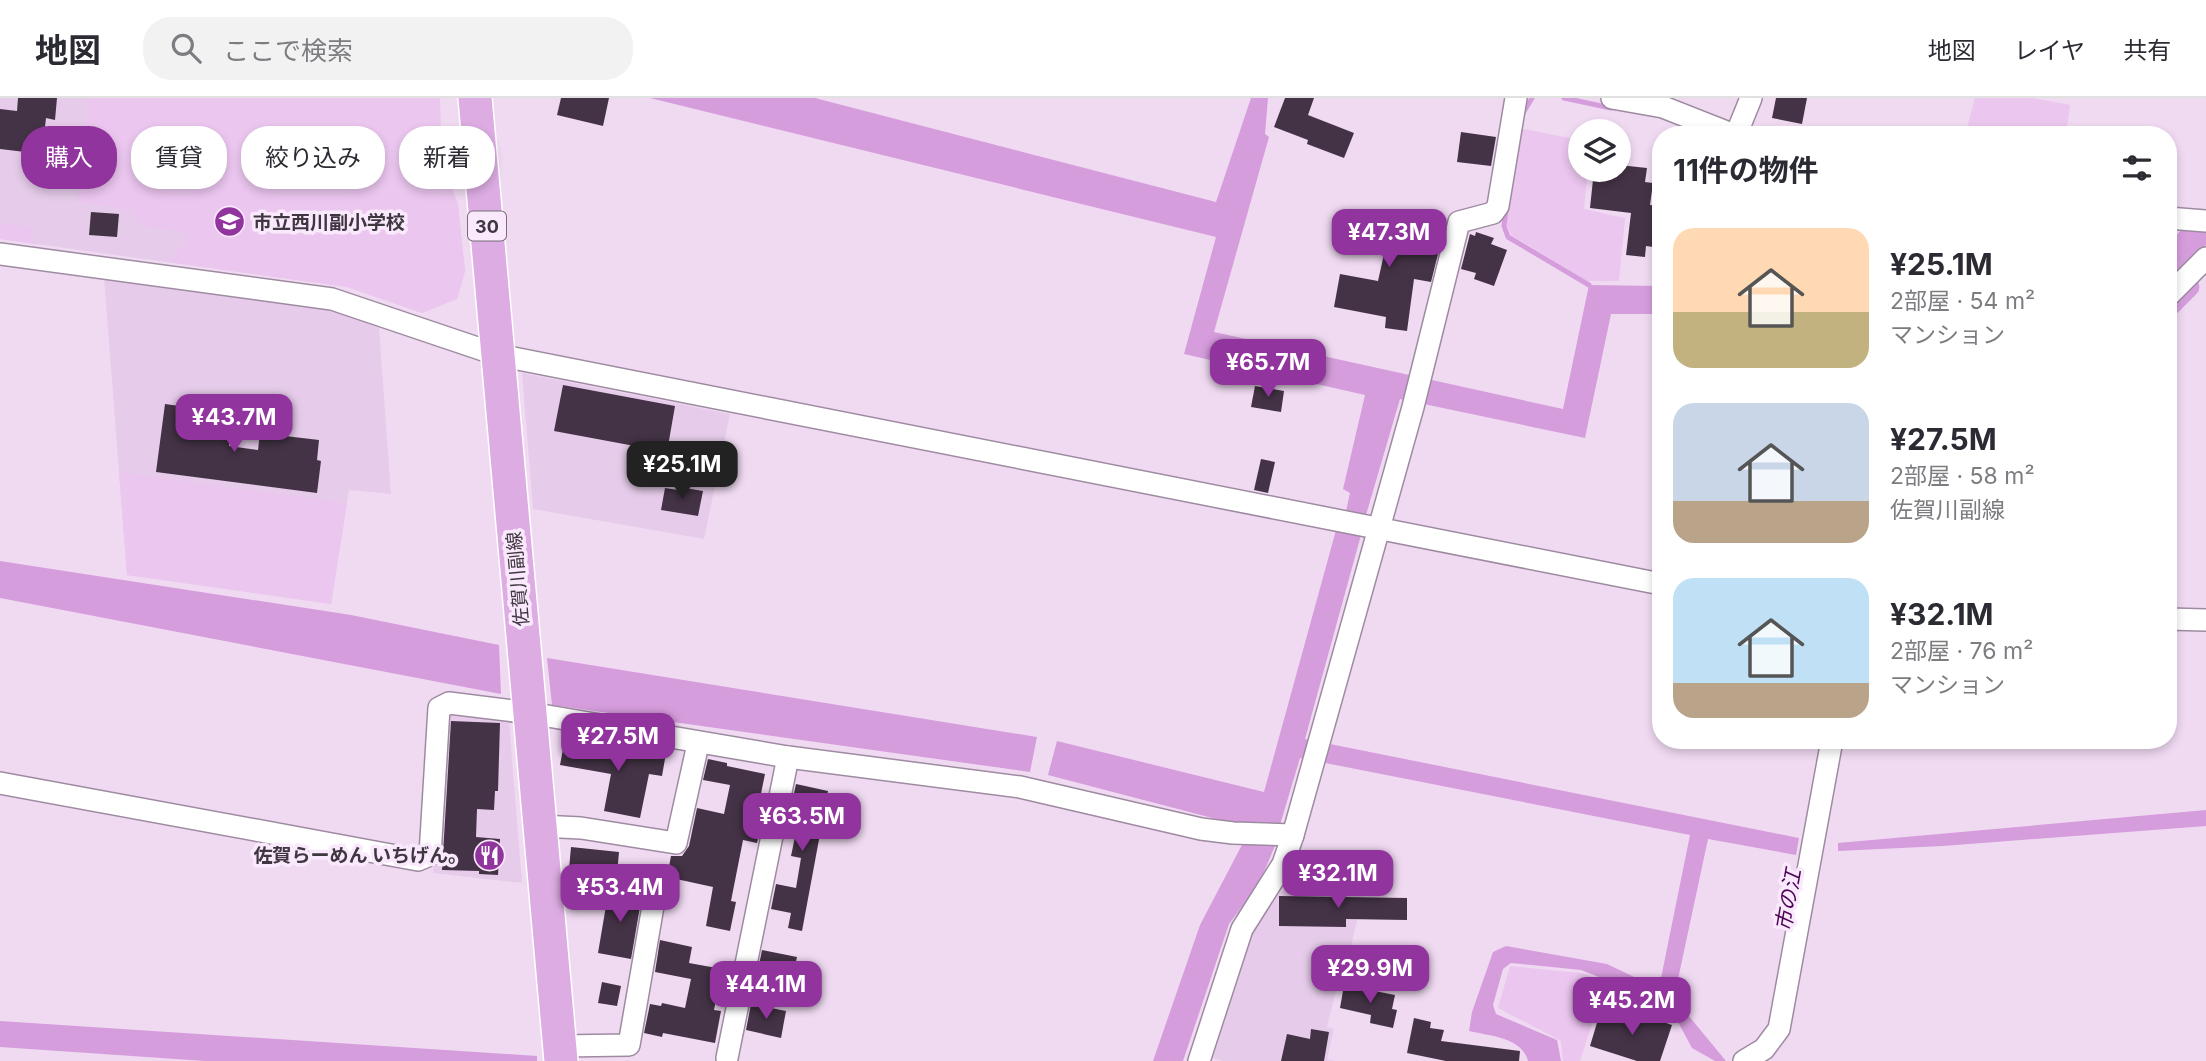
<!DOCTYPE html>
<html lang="ja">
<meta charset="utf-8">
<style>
:root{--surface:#fff;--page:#f2f2f3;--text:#2b2b33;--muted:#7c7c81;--line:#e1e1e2;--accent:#92349e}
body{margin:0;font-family:Inter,"Noto Sans JP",sans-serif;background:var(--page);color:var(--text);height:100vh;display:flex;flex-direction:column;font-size:26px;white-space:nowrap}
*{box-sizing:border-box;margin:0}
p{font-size:23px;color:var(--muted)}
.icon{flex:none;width:38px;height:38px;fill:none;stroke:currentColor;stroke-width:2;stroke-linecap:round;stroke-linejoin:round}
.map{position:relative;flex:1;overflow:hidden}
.drawer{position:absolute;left:1652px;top:28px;width:525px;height:623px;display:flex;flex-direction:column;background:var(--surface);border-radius:28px;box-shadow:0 4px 10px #0003}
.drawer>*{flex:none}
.guide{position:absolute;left:21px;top:28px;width:665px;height:63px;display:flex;gap:14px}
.controls{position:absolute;left:1568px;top:21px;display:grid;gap:14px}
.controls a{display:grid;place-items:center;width:63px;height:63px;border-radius:50%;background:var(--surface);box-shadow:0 4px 10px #0003;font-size:35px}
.price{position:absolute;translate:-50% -60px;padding:0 16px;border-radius:14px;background:var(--accent);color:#fff;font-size:23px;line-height:46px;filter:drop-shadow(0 2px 4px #0008)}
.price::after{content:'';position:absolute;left:50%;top:42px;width:21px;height:16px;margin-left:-10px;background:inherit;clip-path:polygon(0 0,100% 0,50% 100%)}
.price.current{background:#222;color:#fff}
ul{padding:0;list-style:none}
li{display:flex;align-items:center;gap:21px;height:175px;padding:0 21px}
li span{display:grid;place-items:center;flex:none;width:196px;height:140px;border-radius:21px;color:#555}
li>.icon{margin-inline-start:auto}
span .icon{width:84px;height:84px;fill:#fffc;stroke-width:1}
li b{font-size:30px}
h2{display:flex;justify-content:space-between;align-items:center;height:84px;padding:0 21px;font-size:30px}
.pill{padding:0 24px;border-radius:28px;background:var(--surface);box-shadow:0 4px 10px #0003;font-size:24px;line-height:63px}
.pill.current{background:var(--accent);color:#fff}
header{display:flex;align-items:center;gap:42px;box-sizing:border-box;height:98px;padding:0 35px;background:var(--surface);border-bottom:2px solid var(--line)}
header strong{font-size:33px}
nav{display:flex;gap:38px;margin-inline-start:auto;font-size:24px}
.search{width:490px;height:63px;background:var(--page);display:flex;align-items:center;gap:18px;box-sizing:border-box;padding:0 24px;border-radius:28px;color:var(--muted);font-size:26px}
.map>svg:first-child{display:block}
</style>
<header>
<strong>地図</strong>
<div class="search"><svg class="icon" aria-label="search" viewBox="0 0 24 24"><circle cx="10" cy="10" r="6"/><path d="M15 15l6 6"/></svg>ここで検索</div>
<nav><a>地図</a><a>レイヤ</a><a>共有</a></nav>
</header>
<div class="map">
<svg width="2206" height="963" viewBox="0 0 2206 963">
<rect width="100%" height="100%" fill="#f0daf2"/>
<g fill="#e6ccea">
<path d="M0,0H440L441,58L458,107L465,173L457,201L422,215L347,189L0,141Z"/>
<path d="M104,180L332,211L379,230L391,396L349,392L331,506L127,477Z"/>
<path d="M522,275L730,316L704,441L533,411Z"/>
<path d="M444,608L509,623L522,785L433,775Z"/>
<path d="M1281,793L1363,797L1344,878L1340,877L1327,929L1334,931L1327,961L1335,963H1223L1205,958L1244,842L1261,814Z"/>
</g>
<g fill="#ebc6ef">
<path d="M88,0H440L441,58L458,107L465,173L457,201L422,215L347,189L169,164L190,135L141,128L130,112L77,104Z"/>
<path d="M1975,0H2033L2070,7L2066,37H1965Z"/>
<path d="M1519,30L1580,42V72H1588L1584,111L1625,120L1619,183H1587L1511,137L1503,117Z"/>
<path d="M0,125L32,130L35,146L0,141Z"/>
<path d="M119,374L347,405L331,506L127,477Z"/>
<path d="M1510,868L1581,875L1633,895L1627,917L1598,908L1580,963H1563L1561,943L1498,910Z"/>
</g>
<g fill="#d69ddd">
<path d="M650,0H815L1216,104L1251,0H1268L1265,36L1269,39L1214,234L1563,311L1589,187L1661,188V216H1611L1585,340L1400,301L1366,417L1346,413L1350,395L1343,391L1365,297L1184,256L1216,139Z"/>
<path d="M2184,129L2206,132V147L2168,184V146Z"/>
<path d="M1336,432L1361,437L1305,641L1799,740L1796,757L1708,741L1674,900L1726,963H1715L1692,950L1678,924L1633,892L1581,872L1511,865L1503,871L1493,907L1496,916L1557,942L1561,963H1528C1522,939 1489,938 1469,933L1472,914L1493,854L1506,848L1607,866L1651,887L1660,885L1690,737L1300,660L1280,727H1239L1048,677L1057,643L1264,694Z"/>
<path d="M0,463L351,517L499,547L501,596L0,500Z"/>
<path d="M547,560L1037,639L1030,674L552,607Z"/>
<path d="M2206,712V728L1943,748L1838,753V745Z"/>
<path d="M1245,741L1277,743L1259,786L1229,826L1183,963H1153L1200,827Z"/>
<path d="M0,923L537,958V963H205L0,949Z"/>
</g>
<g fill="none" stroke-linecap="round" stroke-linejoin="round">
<g stroke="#d69ddd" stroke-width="5">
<path d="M1564,0L1611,10"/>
<path d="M1523,15L1532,0"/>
<path d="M1506,111L1504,128L1508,139L1589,187"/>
</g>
<path stroke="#d69ddd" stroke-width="19" d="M2168,211L2190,189"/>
</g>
<g fill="#443346">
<path d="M18,0H57L55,22L46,20L42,56L0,51V11L17,13Z"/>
<path d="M561,0H609L603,28L557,17Z"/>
<path d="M1285,0H1314L1308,17L1354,35L1344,60L1307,46L1308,42L1274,29Z"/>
<path d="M1776,0H1807L1802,26L1772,20Z"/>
<path d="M1461,34L1496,39L1491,68L1457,64Z"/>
<path d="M1619,67L1647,70L1645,84L1653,85L1650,107L1661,108V150L1646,148L1645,159L1626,157L1631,115L1590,110L1594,72H1619Z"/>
<path d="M1351,113L1433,130L1430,142L1441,144L1431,184L1414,181L1407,233L1385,230L1386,219L1334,209L1340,176L1378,183L1386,147L1347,141Z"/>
<path d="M91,114L119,116L117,139L89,137Z"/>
<path d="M1476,134L1494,140L1491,146L1507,152L1494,188L1474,181L1476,175L1461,171L1470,136L1475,138Z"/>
<path d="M563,287L675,308L667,354L554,333Z"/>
<path d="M1255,288L1284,293L1281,314L1251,309Z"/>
<path d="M165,306L208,312L206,322L232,325L229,348L258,352L260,335L319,342L317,362L321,363L317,395L156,374Z"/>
<path d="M1261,361L1275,364L1268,395L1254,392Z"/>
<path d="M679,389L703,393L698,418L661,412L665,390L678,392Z"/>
<path d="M451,623L500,625L498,693H495L494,712L477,711L476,739L500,741L498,777L479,776V773L442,772Z"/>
<path d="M595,640L612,643L611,649L646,655V651L666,655L662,678L649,676L640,720L604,713L611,676L560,667L564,646L593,651Z"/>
<path d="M708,661L727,665V668L765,676L756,720L762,721L757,745L743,742L731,803L736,804L730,833L706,828L713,789L667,779L671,758H682L689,748L697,710L724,716L730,687L703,682Z"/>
<path d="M796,686L828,693L802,833L788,830L791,815L771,811L776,786L796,790L801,760L791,758L799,720L789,718Z"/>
<path d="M571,749L619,754L617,776L569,771Z"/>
<path d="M609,790L642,797L631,861L598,855Z"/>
<path d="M1279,798L1407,800V822L1346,821V829L1279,828Z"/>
<path d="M660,842L692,849L689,865L722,871L714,912L721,913L715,945L663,935L662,939L644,935L650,906L661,908L662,905L685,910L691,881L655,874Z"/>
<path d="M762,852L797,859L792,882L757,877Z"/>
<path d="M602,884L621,888L617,908L598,905Z"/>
<path d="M1344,887L1395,897L1392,911L1397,912L1393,930L1370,925L1371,917L1340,910Z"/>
<path d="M751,906L786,913L781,940L746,932Z"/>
<path d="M1600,915L1633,925L1637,915L1672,927L1660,963H1637L1590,948Z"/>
<path d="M1414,920L1431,924L1430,930L1444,932L1441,943L1520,953L1519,963H1446L1407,955Z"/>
<path d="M1311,931L1329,934L1324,963H1281L1287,936L1310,941Z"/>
</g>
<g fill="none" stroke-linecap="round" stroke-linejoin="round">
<defs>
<g id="minor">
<path d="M1612,0L1663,9L1734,37"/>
<path d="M1736,37L1751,0"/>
<path d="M2168,120L2206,123"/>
<path d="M0,156L332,201L498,257L1661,486"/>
<path d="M2168,198L2206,160"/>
<path d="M2168,521L2206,522"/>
<path d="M0,685L418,762L430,757L439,610L449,605L530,615L788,659L1020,689L1201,731L1233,735L1293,737"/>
<path d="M540,728L581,730L676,745L698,646"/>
<path d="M560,948L629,947L656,791"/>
<path d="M727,960L788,659"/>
<path d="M1199,963L1242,831L1283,766L1293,737L1413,309L1459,124L1493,115L1498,108L1516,0"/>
<path d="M1744,963L1764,951L1779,931L1832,642"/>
</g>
<path id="primary" d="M475,0L561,963"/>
</defs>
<use href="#minor" stroke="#9e8ba1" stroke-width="24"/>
<use href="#primary" stroke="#fff" stroke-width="36"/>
<use href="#minor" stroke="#fff" stroke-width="21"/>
<use href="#primary" stroke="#dcace2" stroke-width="33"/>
</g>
<defs>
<symbol id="school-disc" viewBox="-11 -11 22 22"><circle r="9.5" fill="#92349e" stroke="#fae9fc"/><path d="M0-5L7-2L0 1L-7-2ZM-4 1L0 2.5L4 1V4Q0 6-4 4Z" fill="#fff"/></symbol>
<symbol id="restaurant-disc" viewBox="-11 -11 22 22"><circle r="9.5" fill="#92349e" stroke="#fae9fc"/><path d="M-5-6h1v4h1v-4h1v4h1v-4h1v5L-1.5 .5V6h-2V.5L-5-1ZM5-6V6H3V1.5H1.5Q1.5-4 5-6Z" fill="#fff"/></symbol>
</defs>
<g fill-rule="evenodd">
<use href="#school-disc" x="212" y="106" width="35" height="35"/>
<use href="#restaurant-disc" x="472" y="740" width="35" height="35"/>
</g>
<g text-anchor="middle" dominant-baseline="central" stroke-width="7" stroke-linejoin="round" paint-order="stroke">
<rect fill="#fae9fc" stroke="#776c78" stroke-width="2" x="468" y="113.5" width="38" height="29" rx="5"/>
<g font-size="18" font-weight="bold" fill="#3f3740">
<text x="487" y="128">30</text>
</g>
<g font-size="19" font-weight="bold" fill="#3f3740" stroke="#fae9fc" text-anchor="start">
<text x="253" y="124">市立西川副小学校</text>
<text x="467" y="757" text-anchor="end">佐賀らーめん いちげん。</text>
</g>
<g font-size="19" fill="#3f3740" stroke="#fae9fc">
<text transform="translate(518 481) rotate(-95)">佐賀川副線</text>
</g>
<g font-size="21" font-style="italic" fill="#4e0557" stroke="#fae9fc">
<text transform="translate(1788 802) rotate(-80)">市の江</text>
</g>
</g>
</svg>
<div class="controls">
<a><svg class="icon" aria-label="layers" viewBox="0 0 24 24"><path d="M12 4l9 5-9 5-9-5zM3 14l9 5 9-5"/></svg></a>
</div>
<b class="price" style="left:1389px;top:171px">¥47.3M</b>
<b class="price" style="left:1268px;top:301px">¥65.7M</b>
<b class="price" style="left:234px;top:356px">¥43.7M</b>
<b class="price current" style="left:682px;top:403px">¥25.1M</b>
<b class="price" style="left:618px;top:675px">¥27.5M</b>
<b class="price" style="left:802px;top:755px">¥63.5M</b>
<b class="price" style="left:1338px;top:812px">¥32.1M</b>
<b class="price" style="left:620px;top:826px">¥53.4M</b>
<b class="price" style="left:1370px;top:907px">¥29.9M</b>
<b class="price" style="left:766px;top:923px">¥44.1M</b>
<b class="price" style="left:1632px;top:939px">¥45.2M</b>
<div class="guide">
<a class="pill current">購入</a>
<a class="pill">賃貸</a>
<a class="pill">絞り込み</a>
<a class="pill">新着</a>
</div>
<section class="drawer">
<h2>11件の物件<svg class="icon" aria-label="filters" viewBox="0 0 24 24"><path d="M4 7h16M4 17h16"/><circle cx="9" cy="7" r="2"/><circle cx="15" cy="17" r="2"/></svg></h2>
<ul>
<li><span style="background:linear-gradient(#ffd9b3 60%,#c2b280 0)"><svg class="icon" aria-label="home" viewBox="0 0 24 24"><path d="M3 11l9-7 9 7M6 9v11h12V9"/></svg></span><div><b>¥25.1M</b><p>2部屋 · 54 m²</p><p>マンション</p></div></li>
<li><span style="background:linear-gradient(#c9d6e8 70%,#b9a48a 0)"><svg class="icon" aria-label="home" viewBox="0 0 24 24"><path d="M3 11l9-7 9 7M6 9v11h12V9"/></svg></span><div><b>¥27.5M</b><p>2部屋 · 58 m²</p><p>佐賀川副線</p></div></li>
<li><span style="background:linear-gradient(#bfe0f5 75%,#b9a48a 0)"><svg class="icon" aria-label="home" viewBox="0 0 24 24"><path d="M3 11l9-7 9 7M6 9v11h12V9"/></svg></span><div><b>¥32.1M</b><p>2部屋 · 76 m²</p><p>マンション</p></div></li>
</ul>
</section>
</div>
